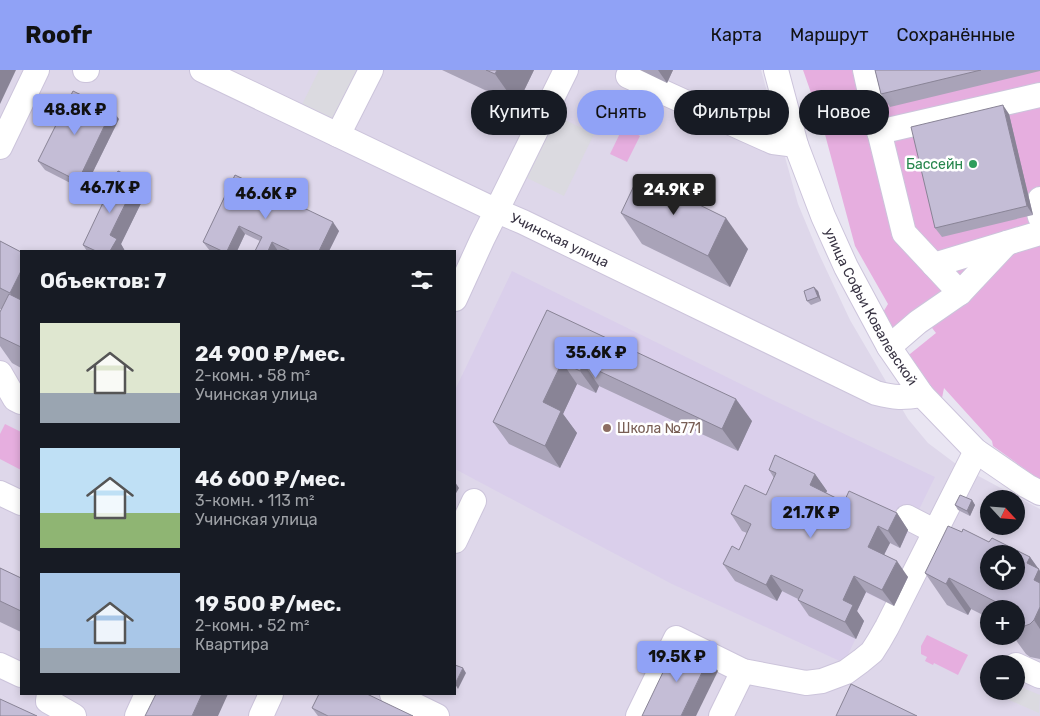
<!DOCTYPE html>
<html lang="ru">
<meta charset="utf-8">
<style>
:root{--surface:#171b24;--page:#242831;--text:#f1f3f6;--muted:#9ea1a6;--accent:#90a2f6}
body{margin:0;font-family:Rubik,sans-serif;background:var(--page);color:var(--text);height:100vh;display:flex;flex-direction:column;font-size:19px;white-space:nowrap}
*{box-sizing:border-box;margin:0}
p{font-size:16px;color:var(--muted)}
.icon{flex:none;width:28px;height:28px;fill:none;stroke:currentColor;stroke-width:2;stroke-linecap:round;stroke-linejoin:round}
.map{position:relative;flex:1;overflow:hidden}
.panel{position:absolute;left:20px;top:180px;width:436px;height:445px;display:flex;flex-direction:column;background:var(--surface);border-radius:0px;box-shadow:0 2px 8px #0003}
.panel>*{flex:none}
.guide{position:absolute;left:471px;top:20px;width:475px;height:45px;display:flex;gap:10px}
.needle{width:32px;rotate:116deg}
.tools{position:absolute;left:980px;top:420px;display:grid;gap:10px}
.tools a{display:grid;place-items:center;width:45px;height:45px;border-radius:50%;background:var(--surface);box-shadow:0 2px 8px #0003;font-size:25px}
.price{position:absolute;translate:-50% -42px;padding:0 11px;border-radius:5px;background:var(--accent);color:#111;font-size:16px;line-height:32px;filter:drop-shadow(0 1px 2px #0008)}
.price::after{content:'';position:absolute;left:50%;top:30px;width:15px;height:11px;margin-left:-8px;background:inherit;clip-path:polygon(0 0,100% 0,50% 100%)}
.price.current{background:#222;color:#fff}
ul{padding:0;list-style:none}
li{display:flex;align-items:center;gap:15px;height:125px;padding:0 20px}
li span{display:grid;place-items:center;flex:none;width:140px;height:100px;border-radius:0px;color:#555}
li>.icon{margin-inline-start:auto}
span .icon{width:60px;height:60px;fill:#fffc;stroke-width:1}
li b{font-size:21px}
h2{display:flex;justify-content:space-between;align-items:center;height:60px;padding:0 20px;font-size:21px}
.tag{padding:0 18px;border-radius:22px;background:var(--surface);box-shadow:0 2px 8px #0003;font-size:18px;line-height:45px}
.tag.current{background:var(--accent);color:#111}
header{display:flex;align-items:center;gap:30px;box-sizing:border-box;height:70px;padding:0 25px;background:var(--accent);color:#111}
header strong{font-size:24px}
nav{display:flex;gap:28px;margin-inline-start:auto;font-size:18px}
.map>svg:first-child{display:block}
</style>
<header>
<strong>Roofr</strong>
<nav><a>Карта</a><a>Маршрут</a><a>Сохранённые</a></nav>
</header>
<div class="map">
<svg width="1040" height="646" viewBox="0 0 1040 646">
<rect width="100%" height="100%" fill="#e9e5f2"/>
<path fill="#ded7ea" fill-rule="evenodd" d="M0,0H761L798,134L818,182L850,250L908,349L928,373L956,394L1040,439V646H0ZM21,181H455V624H21ZM989,429H1016V456H989ZM989,484H1016V511H989ZM989,539H1016V566H989ZM989,594H1016V621H989Z"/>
<path fill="#dacfeb" d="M512,201L773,330L935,407L900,478L890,473L880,493L894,536L866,523L855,546L864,551L844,593L672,514L455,399V320Z"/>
<g fill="#e6aedf">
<path d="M803,0H1040V410L993,376L992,371L944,318L941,333L907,288L910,284L936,263L925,249L897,266L879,249L888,234L855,176L823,57Z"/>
<path d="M623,57L640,66L627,92L610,84Z"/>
<path d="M5,354L21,362V400L0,389V364Z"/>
<path d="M927,565L968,585L958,605L934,593L933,595L925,591L927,587L921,584V576Z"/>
</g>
<g fill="#dbdae0">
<path d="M319,0H366L336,63L297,45Z"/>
<path d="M557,46L594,64L564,126L527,108Z"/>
<path d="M1016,615L1040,625L1039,643L998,625L999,621H1016Z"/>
</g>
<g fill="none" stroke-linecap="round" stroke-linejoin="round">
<defs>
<g id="minor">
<path d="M85,0H87"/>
<path id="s1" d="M202,0L497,141L523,152L876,323C895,328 903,328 922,325"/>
<path id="s2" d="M776,0L796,75L823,146L846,197L889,277L922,325L976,381L1027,416L1040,423"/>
<path d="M865,0L872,32L904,163L960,223"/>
<path d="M628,6L746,60L773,72L796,75"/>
<path d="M879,62L1040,25"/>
<path d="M338,65L371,0"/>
<path d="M0,77L37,0"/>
<path d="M1040,129L1038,140L1040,147"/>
<path d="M934,195L1040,163"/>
<path d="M455,229L482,170L566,0"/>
<path d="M889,277L918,252L960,223L1007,173"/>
<path d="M0,303L15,329L21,332"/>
<path d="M0,423L21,433"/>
<path d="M907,447L936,462"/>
<path d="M455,471L474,431"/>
<path d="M0,595L21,605"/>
<path d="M1016,595L1040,606"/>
<path d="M49,624L48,631L74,646"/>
<path d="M392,624L437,646"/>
<path d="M137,646L147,624"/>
<path d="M261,646L271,624"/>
<path d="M638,646L676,568L743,601L806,613L822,611L846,602L861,591L872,582L879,571L887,557L976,381"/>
<path d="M721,646L743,601"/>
</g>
</defs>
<use href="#minor" stroke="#ccc4db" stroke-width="26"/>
<use href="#minor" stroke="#fff" stroke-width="24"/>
</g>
<g fill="#a9a3b8">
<path d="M442,0H534L517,35Z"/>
<path d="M640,0H673L667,13Z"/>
<path d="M875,0H1040V1L890,37L881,24Z"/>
<path d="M1009,44L1033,145L942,167L935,158Z"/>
<path d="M119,49L84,120L45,100L38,91Z"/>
<path d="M235,105L339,161L329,181H255L260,171L245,164L237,181H210L203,172Z"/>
<path d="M146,123L121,174L125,181H87L83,175Z"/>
<path d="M621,143L748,179L730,217L642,174Z"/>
<path d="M0,171L21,182V298L12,293L0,276V242L2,239H0Z"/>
<path d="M818,221L821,231L811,235L807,231Z"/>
<path d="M547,240L752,351L738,381L599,316L596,323L577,314L563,344L577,363L560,398L509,374L493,352Z"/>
<path d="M769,400L815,404L827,421L826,423L844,432L897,443L908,460L900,478L890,473L884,484L908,507L894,536L866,522L857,541L864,551L856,569L809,546L798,530V529L782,521L777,531L735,511L723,494L739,480L747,463L742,461L731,444L766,425L774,408Z"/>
<path d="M972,430L975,435L970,446L958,440L955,435Z"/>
<path d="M989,472L1030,487L1040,501V589L1030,587L1026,584L1013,566H1016V539H989V548L971,539L968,545L947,535L925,503Z"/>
<path d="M0,498L21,508V562L0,552Z"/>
<path d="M312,638L328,646H318Z"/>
</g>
<g fill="#898496">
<path d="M0,0H16L0,34Z"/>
<path d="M497,0H534L517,35L495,4Z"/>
<path d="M658,0H673L667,13Z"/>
<path d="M1003,35L1009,44L1033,145L1027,136Z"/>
<path d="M112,40L119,49L84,120L78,111Z"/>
<path d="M137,110L146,123L121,174L125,181H110V165Z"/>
<path d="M726,148L748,179L730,217L708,186Z"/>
<path d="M333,152L339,161L329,181H319Z"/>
<path d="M239,156L245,164L237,181H227Z"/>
<path d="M272,172L278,181H268Z"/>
<path d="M21,201V239L10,223Z"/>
<path d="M814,217L818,221L821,231L818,227Z"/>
<path d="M562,292L577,314L563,344L577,363L560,398L545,376L543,332Z"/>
<path d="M584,294L599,316L596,323L580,301Z"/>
<path d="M736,329L752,351L738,381L722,359Z"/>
<path d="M815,404L827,421L821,431L810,415Z"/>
<path d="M455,412L459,418L455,425Z"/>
<path d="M972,430L975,435L970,446L967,441Z"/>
<path d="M897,443L908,460L900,478L888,461Z"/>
<path d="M878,456L890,473L880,493L868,477Z"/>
<path d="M1030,487L1040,501V518L1034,510L1027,493Z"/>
<path d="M897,491L908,507L894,536L882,520Z"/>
<path d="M771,505L782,521L777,531L766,515Z"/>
<path d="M854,506L866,522L857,541L864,551L856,569L845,552L843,530Z"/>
<path d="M949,508L971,539L968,545L946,514Z"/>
<path d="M1040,537V559L1034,550Z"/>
<path d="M709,588L718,601L696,646H681Z"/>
<path d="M463,598L466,603L458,619L455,614Z"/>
<path d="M202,624H228L218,646H192Z"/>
</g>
<g fill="#c4bdd6" stroke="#898496" fill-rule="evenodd">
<path d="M486,0H497L495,4Z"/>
<path d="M875,0H981L881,24Z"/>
<path d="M73,21L112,40L78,111L38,91Z"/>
<path d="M1003,35L1027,136L935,158L911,57Z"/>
<path d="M118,101L137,110L110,165L117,169L110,181H96L83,175Z"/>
<path d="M235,105L333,152L319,181H291L272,172L268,181H255L262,167L239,156L227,181H222L203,172Z"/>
<path d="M639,105L726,148L708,186L621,143Z"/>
<path d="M0,171L21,182V201L10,223L0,218Z"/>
<path d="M814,217L818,227L807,231L804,221Z"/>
<path d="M9,224L21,230V277L0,267V242Z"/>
<path d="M547,240L736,329L722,359L584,294L580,301L562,292L543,332L561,341L545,376L493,352Z"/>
<path d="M775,385L815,404L810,415L844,432L849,421L897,443L888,461L878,456L868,477L897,491L882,520L854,506L843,530L853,535L845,552L798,530L803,520L771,505L766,515L723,494L732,476L739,480L751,454L731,444L745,415L766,425L776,403L769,400Z"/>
<path d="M960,425L972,430L967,441L955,435Z"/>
<path d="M948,456L962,462L963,459L989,472L992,468L1030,487L1027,493L1039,499L1034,510L1040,513V537L1034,550L1030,554L1019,558L1016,557V539H997L998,533L949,508L946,514L925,503ZM989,484H1016V511H989Z"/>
<path d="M0,498L21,508V541L0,531Z"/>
<path d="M677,573L709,588L681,646H642Z"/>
<path d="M455,595L463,598L455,614Z"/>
<path d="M851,614L917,646H836Z"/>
<path d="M156,624H202L192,646H145Z"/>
<path d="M319,624H367L413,646H328L312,638Z"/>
<path d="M0,629L37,646H0Z"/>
</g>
<circle fill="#2e9e5b" stroke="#fff" stroke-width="2" cx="973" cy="94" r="5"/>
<circle fill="#8d6e63" stroke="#fff" stroke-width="2" cx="607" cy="358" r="5"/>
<g text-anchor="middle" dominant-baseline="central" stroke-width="5" stroke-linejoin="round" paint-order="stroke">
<g font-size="14" fill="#27864d" stroke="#fff" text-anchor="end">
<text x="963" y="94">Бассейн</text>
</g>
<g font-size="14" fill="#393444" stroke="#fff">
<text stroke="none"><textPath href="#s1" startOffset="396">Учинская улица</textPath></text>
<text stroke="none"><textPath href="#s2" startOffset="256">улица Софьи Ковалевской</textPath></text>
</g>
<g font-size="14" fill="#785e54" stroke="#fff" text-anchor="start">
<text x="617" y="358">Школа №771</text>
</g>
</g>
</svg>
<div class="tools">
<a><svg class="needle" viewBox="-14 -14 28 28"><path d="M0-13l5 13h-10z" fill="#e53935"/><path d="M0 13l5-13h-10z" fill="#9ea1a6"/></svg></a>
<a><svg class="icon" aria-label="locate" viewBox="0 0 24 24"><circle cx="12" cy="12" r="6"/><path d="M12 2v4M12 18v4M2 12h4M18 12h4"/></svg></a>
<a>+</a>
<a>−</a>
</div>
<b class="price" style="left:75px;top:66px">48.8K ₽</b>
<b class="price" style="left:110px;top:144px">46.7K ₽</b>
<b class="price current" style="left:674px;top:146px">24.9K ₽</b>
<b class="price" style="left:266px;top:150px">46.6K ₽</b>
<b class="price" style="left:596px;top:309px">35.6K ₽</b>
<b class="price" style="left:811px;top:469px">21.7K ₽</b>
<b class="price" style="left:677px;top:613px">19.5K ₽</b>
<div class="guide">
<a class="tag">Купить</a>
<a class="tag current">Снять</a>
<a class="tag">Фильтры</a>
<a class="tag">Новое</a>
</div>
<section class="panel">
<h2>Объектов: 7<svg class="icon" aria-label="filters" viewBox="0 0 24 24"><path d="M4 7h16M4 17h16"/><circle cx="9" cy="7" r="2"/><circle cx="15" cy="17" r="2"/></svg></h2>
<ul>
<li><span style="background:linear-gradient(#dfe7d0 70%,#9aa5b1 0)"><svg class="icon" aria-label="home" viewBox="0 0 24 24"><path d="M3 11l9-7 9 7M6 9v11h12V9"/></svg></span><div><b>24 900 ₽/мес.</b><p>2-комн. · 58 m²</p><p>Учинская улица</p></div></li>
<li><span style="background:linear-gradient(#bfe0f5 65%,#8fb573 0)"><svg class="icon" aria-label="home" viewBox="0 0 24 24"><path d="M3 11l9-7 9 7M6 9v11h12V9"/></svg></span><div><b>46 600 ₽/мес.</b><p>3-комн. · 113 m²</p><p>Учинская улица</p></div></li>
<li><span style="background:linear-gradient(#a9c7e8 75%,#9aa5b1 0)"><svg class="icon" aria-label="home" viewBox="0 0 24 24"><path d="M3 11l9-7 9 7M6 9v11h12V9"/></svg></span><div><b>19 500 ₽/мес.</b><p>2-комн. · 52 m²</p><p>Квартира</p></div></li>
</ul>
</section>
</div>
